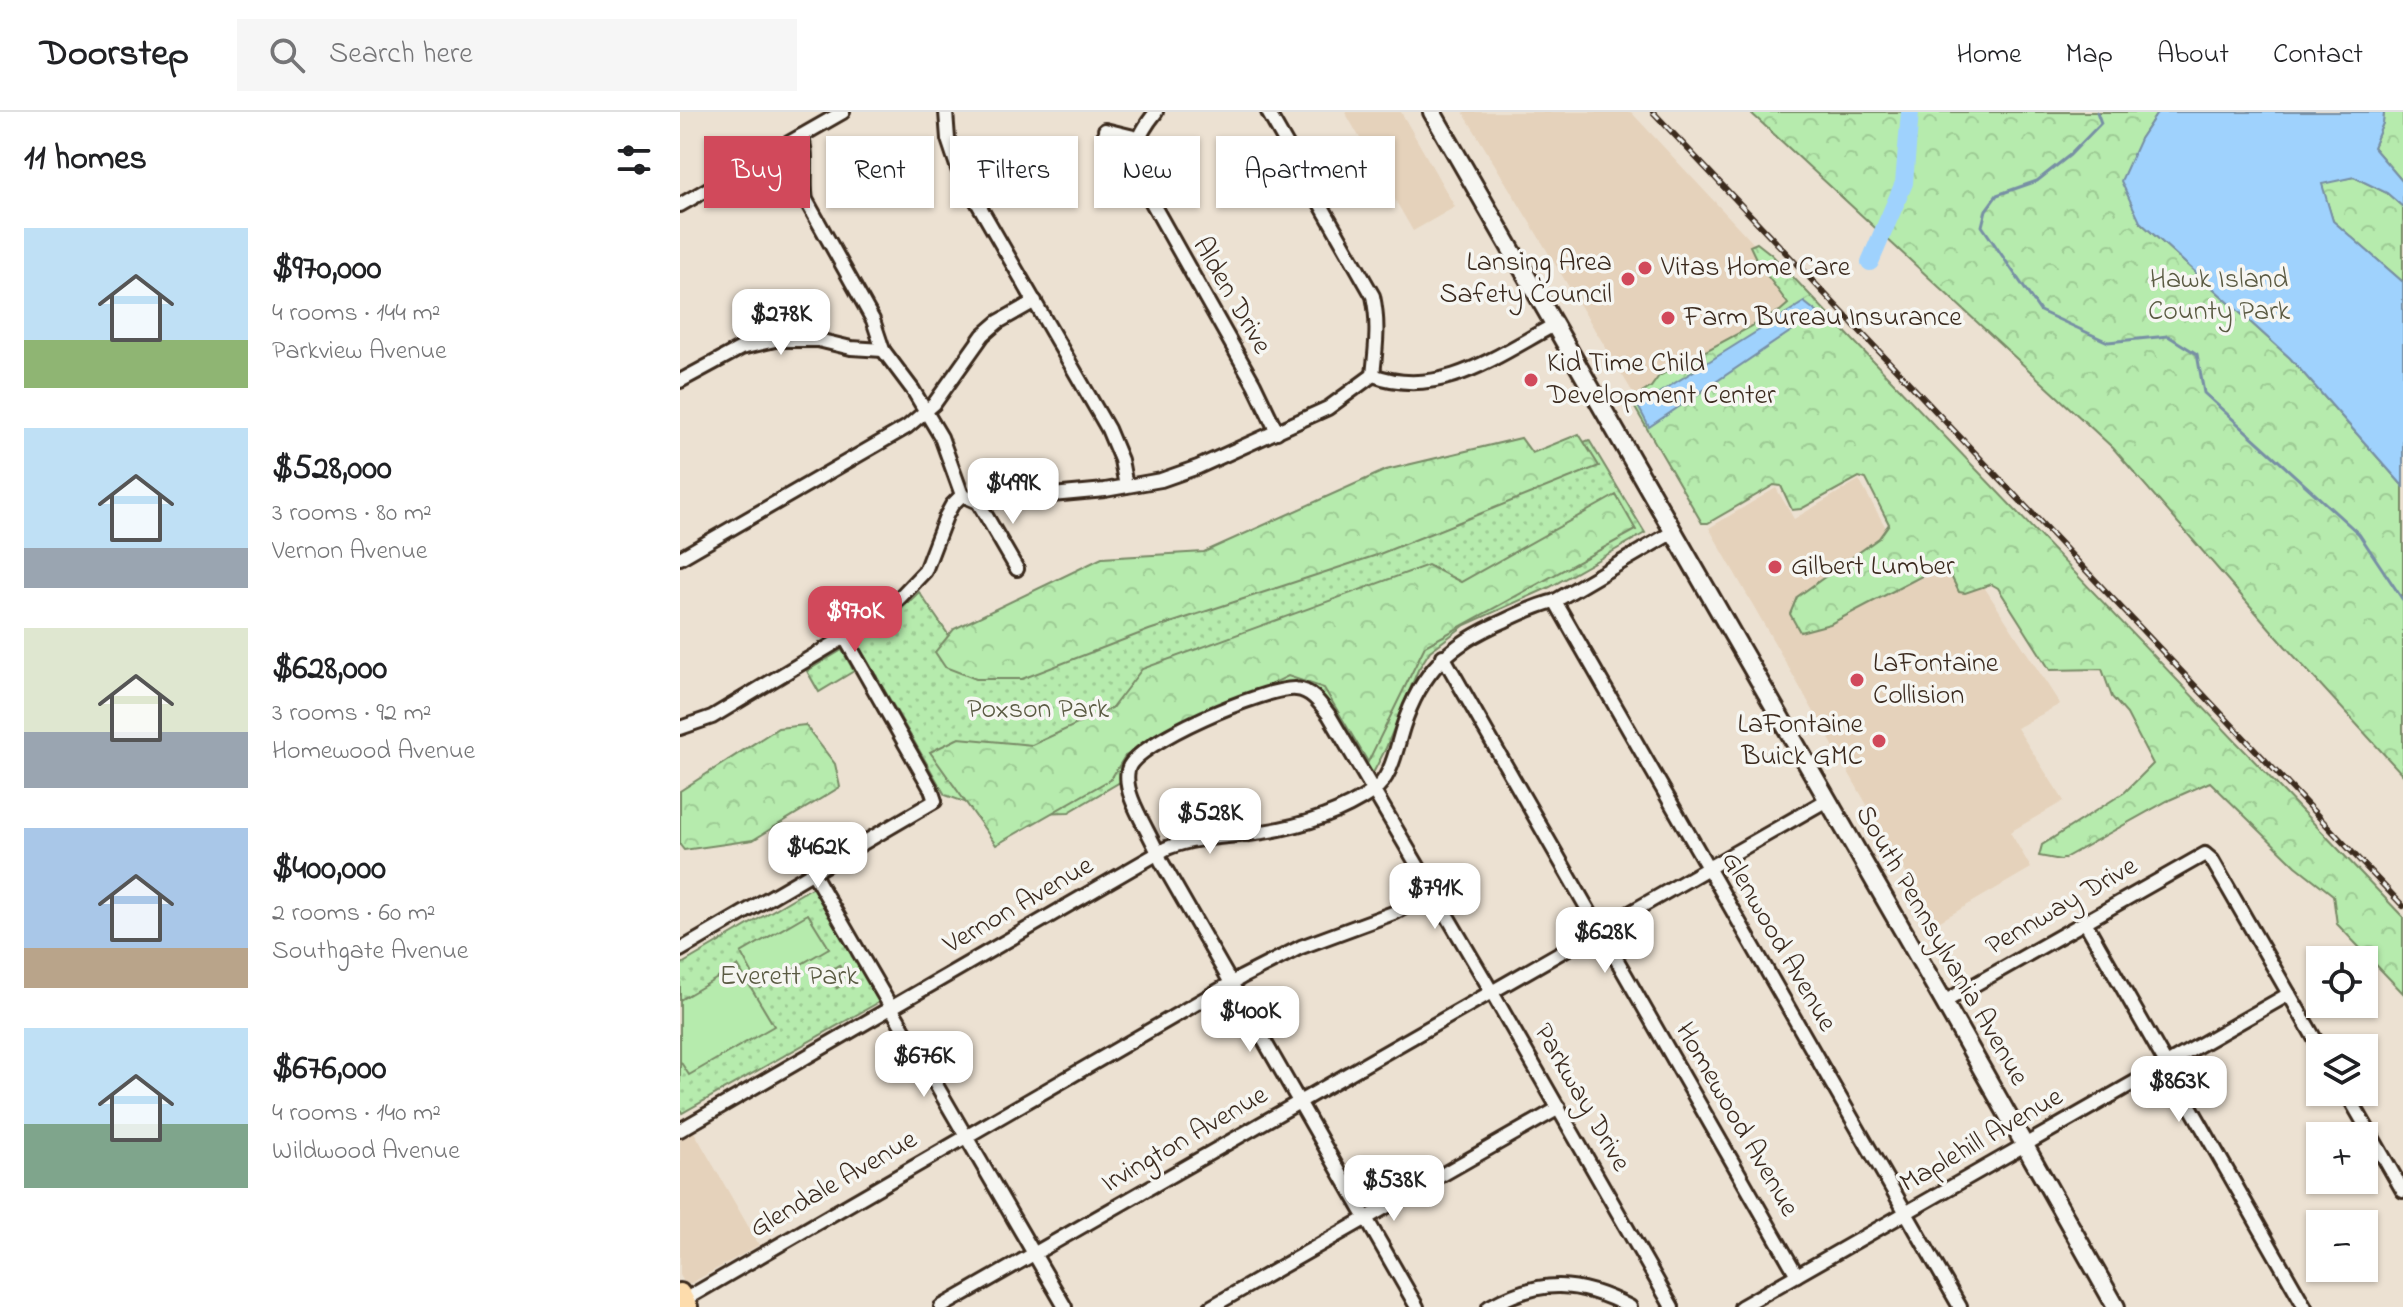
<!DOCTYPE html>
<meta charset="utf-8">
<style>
:root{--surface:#fff;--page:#f6f6f6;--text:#202124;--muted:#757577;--line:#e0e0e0;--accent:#d1495b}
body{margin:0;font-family:"Indie Flower",sans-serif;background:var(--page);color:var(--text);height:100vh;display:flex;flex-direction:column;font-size:30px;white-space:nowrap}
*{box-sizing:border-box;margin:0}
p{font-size:26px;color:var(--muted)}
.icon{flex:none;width:44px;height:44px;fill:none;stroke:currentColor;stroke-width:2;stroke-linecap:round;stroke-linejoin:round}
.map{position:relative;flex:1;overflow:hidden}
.details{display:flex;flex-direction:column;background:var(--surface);width:680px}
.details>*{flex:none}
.banner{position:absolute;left:24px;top:24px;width:760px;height:72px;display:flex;gap:16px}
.tools{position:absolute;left:1626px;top:834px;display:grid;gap:16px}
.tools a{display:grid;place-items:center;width:72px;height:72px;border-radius:0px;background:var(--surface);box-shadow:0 2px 6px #0004;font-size:40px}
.price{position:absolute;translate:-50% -68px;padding:0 18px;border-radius:16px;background:#fff;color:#222;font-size:26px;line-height:52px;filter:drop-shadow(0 2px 4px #0008)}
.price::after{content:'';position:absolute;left:50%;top:48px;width:24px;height:18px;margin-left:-12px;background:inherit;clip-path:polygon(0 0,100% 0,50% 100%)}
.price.current{background:var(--accent);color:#fff}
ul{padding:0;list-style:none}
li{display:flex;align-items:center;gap:24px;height:200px;padding:0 24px}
li span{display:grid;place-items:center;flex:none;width:224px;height:160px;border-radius:0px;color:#555}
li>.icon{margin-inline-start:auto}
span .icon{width:96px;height:96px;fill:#fffc;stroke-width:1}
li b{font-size:34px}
h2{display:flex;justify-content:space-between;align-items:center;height:96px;padding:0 24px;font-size:34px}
.chip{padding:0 28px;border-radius:0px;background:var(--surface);box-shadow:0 2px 6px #0004;font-size:28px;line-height:72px}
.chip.current{background:var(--accent);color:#fff}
header{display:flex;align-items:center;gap:48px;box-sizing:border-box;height:112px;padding:0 40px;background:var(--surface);border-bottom:2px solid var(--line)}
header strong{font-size:38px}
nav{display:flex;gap:44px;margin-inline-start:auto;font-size:28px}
.search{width:560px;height:72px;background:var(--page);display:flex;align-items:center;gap:20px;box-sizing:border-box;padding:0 28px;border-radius:0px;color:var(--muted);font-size:30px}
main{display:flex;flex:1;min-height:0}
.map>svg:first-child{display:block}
</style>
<header>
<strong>Doorstep</strong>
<div class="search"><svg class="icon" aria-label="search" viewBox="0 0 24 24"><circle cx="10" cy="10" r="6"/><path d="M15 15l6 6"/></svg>Search here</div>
<nav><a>Home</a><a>Map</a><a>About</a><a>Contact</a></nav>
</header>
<main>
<section class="details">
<h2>11 homes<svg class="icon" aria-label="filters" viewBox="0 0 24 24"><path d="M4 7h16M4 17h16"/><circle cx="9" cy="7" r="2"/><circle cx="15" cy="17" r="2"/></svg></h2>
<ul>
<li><span style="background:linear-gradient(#bfe0f5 70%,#8fb573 0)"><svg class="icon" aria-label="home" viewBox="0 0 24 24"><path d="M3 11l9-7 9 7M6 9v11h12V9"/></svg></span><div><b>$970,000</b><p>4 rooms · 144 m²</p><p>Parkview Avenue</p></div></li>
<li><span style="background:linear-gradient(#bfe0f5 75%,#9aa5b1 0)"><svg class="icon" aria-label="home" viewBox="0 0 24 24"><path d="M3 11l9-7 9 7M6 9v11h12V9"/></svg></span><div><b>$528,000</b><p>3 rooms · 80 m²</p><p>Vernon Avenue</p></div></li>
<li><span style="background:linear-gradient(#dfe7d0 65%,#9aa5b1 0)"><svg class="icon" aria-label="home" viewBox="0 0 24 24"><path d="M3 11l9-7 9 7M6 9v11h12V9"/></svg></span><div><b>$628,000</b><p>3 rooms · 92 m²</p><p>Homewood Avenue</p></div></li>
<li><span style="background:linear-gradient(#a9c7e8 75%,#b9a48a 0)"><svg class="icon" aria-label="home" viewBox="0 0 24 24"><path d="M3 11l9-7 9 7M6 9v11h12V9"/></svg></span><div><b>$400,000</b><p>2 rooms · 60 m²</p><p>Southgate Avenue</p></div></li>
<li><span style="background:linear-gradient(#bfe0f5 60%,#7fa58c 0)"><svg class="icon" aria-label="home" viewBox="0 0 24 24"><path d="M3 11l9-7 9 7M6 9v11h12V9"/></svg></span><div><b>$676,000</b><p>4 rooms · 140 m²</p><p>Wildwood Avenue</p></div></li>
</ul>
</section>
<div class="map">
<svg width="1723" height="1195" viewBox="0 0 1723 1195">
<defs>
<pattern id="green-dots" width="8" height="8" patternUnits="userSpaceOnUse" patternTransform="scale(2)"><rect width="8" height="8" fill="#b6ebad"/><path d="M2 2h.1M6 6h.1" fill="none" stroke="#9dca94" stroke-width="1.8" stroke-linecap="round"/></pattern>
<pattern id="forest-crowns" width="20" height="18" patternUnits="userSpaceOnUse" patternTransform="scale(2)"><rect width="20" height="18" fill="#b6ebad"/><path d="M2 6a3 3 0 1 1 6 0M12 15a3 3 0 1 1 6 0" fill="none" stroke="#9dca94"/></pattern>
</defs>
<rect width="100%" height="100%" fill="#ece1d2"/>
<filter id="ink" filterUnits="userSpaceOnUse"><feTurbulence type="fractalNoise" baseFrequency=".0125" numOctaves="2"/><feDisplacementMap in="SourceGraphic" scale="16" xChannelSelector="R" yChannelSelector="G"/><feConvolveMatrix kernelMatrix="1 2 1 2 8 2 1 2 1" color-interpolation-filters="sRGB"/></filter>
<g filter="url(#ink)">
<g fill="#e5d2bb">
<path d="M665,0H721L775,95L733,119Z"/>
<path d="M783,0H951L1129,191L978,322Z"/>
<path d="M1179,368L1236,469L1284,444L1380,592L1337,616L1384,689L1330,720L1351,756L1255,812L1029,416L1096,376L1114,407Z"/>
<path d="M9,1011L79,1133L6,1174L0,1163V1016Z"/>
</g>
<g fill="url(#green-dots)" stroke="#788a66" stroke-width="2">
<path d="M909,328L965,421L870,475L785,513L750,539L738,558L706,636L691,665L646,593L611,572L450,647L440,670L389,700L318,702L265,683L176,529L207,511L239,480L272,528L524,445L853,351Z"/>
<path d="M162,538L174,559L139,580L127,559Z"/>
<path d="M133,775L201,889L2,1001L0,997V853Z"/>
</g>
<g fill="url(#forest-crowns)" stroke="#788a66" stroke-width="2">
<path d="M1070,0H1478L1460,27V110L1610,246L1723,374V663L1605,534L1433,336Z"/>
<path d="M1704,0H1723V70L1693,35L1703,11Z"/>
<path d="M1674,65L1707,81L1723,95V170L1653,109L1641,71Z"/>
<path d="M1077,131L1091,142L1723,805V881L1657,812L1653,783L1616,754L1530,670L1487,689L1381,748L1359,744L1362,733L1445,680L1473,652L1447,602L1432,585L1422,557L1370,558L1318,476L1311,472L1285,481L1279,480L1269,460L1261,454L1150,512L1120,520L1110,502L1117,485L1199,426L1209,412L1186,367L1179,365L1121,397L1112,398L1101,374L1094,373L1028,411H1022L955,296L953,287L971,275L979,264L1100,199L1108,192L1078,151L1070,134Z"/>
<path d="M899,322L919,354L697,443L469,518L342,567H296L265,555L255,540L274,517L422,446L524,440L706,358L841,326L852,341Z"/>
<path d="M936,383L956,418L745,534L688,650L644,576L608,564L445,644L431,667L316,733L250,640L279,626L352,633L432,596L462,557L748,453L781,470Z"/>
<path d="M125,613L155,652L160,675L73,728L4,738L0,733V679L98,616Z"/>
</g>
<g fill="#b6ebad" stroke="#788a66" stroke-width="2">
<path d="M128,802L149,836L80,876L61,841Z"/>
<path d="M159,853L168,869L157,876L147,860Z"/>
<path d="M58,854L94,914L9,963L0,949V888Z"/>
</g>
<g fill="#9fd2fd" stroke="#778fa4" stroke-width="2">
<path d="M1478,0H1704L1703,11L1693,35L1723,70V95L1707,81L1674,65L1642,72L1653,109L1723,170V374L1610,246L1460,110L1441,69L1460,27Z"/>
<path d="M1124,190L1138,201L969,315L958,294Z"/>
</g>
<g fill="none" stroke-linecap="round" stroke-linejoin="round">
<path stroke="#778fa4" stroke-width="3" d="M1417,0L1421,11L1390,43L1357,69L1317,83L1306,98L1302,114L1360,199L1428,230L1488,224L1517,242L1524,281L1679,422L1723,488"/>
<path stroke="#9fd2fd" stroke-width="18" d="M1190,150L1224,71L1230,0"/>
<defs>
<g id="street">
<path d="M266,0L268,27L278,57L428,317L441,348L446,374"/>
<path d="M476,0C455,26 452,39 461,71L574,272L597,320"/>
<path d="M588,0L693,184C699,211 696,235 693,263"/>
<path d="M425,18L458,26"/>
<path d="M121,24C129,44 122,67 126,88L193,208L203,238L233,278L261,325L282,383"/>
<path d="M0,93L163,0"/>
<path d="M0,269L61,236L95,228H138L171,236L203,238"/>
<path d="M282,383L298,390L425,378L481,368L518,355L648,296L693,263C759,288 818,243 874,213"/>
<path d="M298,390L337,457"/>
<path d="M0,446L227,315L254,292L303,223L318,210L355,189"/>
<path d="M875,489L1280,1195"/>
<path d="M763,544L1117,1163"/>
<path d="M0,616L32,605L205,501L245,459L266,404L272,393L282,383"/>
<path d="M133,761L385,1195"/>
<path d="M1405,810L1625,1195"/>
<path d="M0,838L255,689L251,677L165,526"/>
<path d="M1264,890L1525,742L1532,748L1640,936"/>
<path d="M1666,980L1723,1079"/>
<path d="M0,1018L487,736C518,724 551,725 583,720C621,714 660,702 692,680C712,666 716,637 723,615C741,559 770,532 824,509C841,501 857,493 875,489L993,420"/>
<path d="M4,1188L562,865L621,835L716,800L753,779"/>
<path d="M261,1195L1147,688"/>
<path d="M531,1195L879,996"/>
<path d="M737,1195L481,749C472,721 442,685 448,658C453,631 588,574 616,577C631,578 640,591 649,603L806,870L992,1195"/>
<path d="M809,1195C861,1166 898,1168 950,1195"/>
<path d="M1061,1195L1609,882"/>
</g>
<path id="secondary" d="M752,0L1264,890L1436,1195"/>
<path id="primary" d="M0,1181L8,1195"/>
</defs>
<use href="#street" stroke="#3b2a1e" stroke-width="18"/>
<use href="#secondary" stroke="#3b2a1e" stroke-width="22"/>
<use href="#primary" stroke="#3b2a1e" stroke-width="24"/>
<use href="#street" stroke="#f6f6f2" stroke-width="12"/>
<use href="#secondary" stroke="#f6f6f2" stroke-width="16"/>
<use href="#primary" stroke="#fddcac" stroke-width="18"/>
<defs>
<path id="rail" d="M973,0L1723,794"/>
</defs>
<use href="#rail" stroke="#3b2a1e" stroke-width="6"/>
<use href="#rail" stroke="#f6f6f2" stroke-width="3" stroke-dasharray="9" stroke-linecap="butt"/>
</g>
</g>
<g fill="#d1495b" stroke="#f6f6f2" stroke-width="3">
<circle cx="965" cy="156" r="8"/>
<circle cx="948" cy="167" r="8"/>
<circle cx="988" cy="206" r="8"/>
<circle cx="851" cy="268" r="8"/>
<circle cx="1095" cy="455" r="8"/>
<circle cx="1177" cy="568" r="8"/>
<circle cx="1199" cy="629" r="8"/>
</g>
<g text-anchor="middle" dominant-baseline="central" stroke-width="7" stroke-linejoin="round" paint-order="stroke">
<g font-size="28" fill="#3b2a1e" stroke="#f6f6f2" text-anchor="start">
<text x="932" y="151" text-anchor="end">Lansing Area<tspan x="932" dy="32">Safety Council</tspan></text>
<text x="981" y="156">Vitas Home Care</text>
<text x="1004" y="206">Farm Bureau Insurance</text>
<text x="867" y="252">Kid Time Child<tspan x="867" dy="32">Development Center</tspan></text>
<text x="1111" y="455">Gilbert Lumber</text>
<text x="1193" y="552">LaFontaine<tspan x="1193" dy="32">Collision</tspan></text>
<text x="1183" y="613" text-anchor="end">LaFontaine<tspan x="1183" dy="32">Buick GMC</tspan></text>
</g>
<g font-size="28" fill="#5a5a42" stroke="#f6f6f2">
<text x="1539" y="168">Hawk Island<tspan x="1539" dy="32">County Park</tspan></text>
<text x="358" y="598">Poxson Park</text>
<text x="109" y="865">Everett Park</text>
</g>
<g font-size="28" fill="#3b2a1e" stroke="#f6f6f2">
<text transform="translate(551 184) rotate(60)">Alden Drive</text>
<text transform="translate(339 794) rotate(-30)">Vernon Avenue</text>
<text transform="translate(1382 795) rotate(-30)">Pennway Drive</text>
<text transform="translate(1098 830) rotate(60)">Glenwood Avenue</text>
<text transform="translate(1261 834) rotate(60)">South Pennsylvania Avenue</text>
<text transform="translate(901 986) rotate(60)">Parkway Drive</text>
<text transform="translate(1056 1008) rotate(60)">Homewood Avenue</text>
<text transform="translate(505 1028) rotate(-30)">Irvington Avenue</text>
<text transform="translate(1302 1029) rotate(-30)">Maplehill Avenue</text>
<text transform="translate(154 1073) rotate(-30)">Glendale Avenue</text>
</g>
</g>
</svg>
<div class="tools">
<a><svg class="icon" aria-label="locate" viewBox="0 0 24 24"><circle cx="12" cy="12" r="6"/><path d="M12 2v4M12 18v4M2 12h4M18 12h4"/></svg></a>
<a><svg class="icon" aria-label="layers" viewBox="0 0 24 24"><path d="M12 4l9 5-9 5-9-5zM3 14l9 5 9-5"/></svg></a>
<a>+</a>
<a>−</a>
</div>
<b class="price" style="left:101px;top:245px">$278K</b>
<b class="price" style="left:333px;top:414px">$499K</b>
<b class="price current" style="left:175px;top:542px">$970K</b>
<b class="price" style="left:530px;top:744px">$528K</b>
<b class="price" style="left:138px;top:778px">$462K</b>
<b class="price" style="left:755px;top:819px">$791K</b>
<b class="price" style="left:925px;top:863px">$628K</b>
<b class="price" style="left:570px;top:942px">$400K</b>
<b class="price" style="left:244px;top:987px">$676K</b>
<b class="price" style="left:1499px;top:1012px">$863K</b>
<b class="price" style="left:714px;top:1111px">$538K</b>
<div class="banner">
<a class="chip current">Buy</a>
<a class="chip">Rent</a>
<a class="chip">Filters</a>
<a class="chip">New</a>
<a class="chip">Apartment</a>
</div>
</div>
</main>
